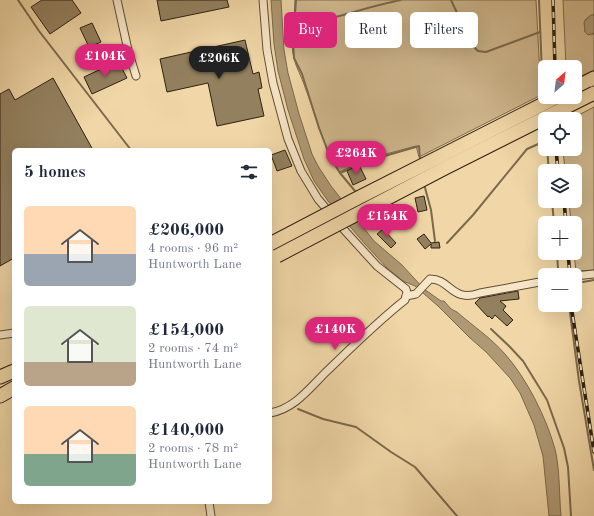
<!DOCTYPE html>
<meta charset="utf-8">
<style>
:root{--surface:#fff;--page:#f2f2f3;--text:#1f2937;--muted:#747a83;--accent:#db2777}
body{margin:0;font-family:"Old Standard TT",serif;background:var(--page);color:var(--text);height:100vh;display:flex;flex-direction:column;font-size:15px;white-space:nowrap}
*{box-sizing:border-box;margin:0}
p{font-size:13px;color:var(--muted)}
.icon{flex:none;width:22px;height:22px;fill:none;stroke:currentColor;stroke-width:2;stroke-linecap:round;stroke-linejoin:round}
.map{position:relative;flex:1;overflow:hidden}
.details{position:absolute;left:12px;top:148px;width:260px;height:356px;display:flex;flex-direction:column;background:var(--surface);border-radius:6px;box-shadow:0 4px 16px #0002}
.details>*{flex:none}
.banner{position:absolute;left:284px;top:12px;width:250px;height:36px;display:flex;gap:8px}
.needle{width:26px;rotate:28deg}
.buttons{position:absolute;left:538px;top:60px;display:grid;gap:8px}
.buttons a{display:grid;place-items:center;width:44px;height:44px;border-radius:6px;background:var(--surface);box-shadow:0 4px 16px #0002;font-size:20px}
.price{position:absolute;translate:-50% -34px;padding:0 9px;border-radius:14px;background:var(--accent);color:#fff;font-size:13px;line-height:26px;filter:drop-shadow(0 1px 2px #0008)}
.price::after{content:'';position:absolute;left:50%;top:24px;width:12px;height:9px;margin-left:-6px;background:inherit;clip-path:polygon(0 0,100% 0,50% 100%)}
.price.on{background:#222;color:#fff}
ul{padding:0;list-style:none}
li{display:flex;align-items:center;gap:12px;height:100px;padding:0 12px}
li span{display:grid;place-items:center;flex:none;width:112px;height:80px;border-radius:6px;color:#555}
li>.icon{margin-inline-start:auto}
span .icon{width:48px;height:48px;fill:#fffc;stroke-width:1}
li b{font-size:17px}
h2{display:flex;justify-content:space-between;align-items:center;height:48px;padding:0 12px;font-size:17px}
.pill{padding:0 14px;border-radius:6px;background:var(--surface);box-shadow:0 4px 16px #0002;font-size:14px;line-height:36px}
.pill.on{background:var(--accent);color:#fff}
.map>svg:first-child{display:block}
</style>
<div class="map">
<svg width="594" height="516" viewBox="0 0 594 516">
<rect width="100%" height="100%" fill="#f1d7a7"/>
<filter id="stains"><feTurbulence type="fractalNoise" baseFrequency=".005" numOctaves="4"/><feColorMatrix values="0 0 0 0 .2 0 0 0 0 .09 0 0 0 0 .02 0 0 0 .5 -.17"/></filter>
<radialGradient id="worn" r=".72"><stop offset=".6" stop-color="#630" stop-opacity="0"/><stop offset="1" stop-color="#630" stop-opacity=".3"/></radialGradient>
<g fill="#d0b88e" stroke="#7f6c50">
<path d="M295,0H536L541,95L419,157L416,146L371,158L339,172C323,145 316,116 305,87C302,77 296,68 294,58C289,39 295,19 295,0Z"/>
<path d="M563,0H594V15H591L585,20V32L592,35L594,33V70L575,79V67H566Z"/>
<path d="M594,107V270L576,271L574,253H575V223H571L569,201H575V171H565L563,149H575V119H571Z"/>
</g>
<g fill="#af9974" stroke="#7b694c">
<path d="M271,0H281L284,50L288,73L299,114L312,154L318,166L331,186L374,241L402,265L424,289L441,301H444L451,309L457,312C473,326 491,338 505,354C527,379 546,417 555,449C560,470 559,494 561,516H549L543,456L534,425L520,393L510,378L486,352L469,337L438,306L415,286L403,281L388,269L365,244L328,201L314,181L304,159L288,110L278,71L274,44Z"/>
<path d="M591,15H594V33L588,35L585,32L584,22Z"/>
</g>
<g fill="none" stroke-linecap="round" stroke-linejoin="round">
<g stroke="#7b694c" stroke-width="2">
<path d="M18,0L39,31L131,150"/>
<path d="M296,0L293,41L294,58L302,74L319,128L330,157L340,173L355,191"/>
<path d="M451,0L472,45L478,51L486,52L540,32"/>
<path d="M539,0L543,99"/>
<path d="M294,26C330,21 365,7 401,0"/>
<path d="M547,149L549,171"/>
<path d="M340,173L371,160L419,146L420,160"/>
<path d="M424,184L431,210L435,241"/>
<path d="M552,201L554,223"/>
<path d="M447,243L473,215L527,149L545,141"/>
<path d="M557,253L558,269"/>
<path d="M583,282L594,280"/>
<path d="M534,286L545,285"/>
<path d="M569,305L579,381L594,470"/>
<path d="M491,329L510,347L523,361L547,400L564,448L568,467L571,516"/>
<path d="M298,409L323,419L356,427L391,452L415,467L457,516"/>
</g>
</g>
<g fill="#93805f" stroke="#2e2111">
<path d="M42,0H72L81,13L50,34L31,7Z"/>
<path d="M157,0H227L229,7L161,21Z"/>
<path d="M92,23L101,42L89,47L80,28Z"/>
<path d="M245,40L253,74L259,72L262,88L258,89L264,116L217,126L208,83L167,92L160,59Z"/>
<path d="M118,61L127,78L92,94L84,77Z"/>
<path d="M53,78L93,150H14V258L0,266V94L9,89L15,100Z"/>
<path d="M285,150L292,166L277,171L271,155Z"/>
<path d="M359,165L366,179L353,185L347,171Z"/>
<path d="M424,196L427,210L418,212L415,198Z"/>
<path d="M383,229L396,243L391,248L377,234Z"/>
<path d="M424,234L431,243L439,242L440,248H431V244L425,249L417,239Z"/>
<path d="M518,291L519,299L500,301L506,306L503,310L513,320L507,326L495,315L492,319L489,316L488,317L475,303L480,298Z"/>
</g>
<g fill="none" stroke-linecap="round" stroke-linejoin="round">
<defs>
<g id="street">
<path d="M117,0L128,50L136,76"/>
<path d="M263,0L267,50L273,83L288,139L301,171L318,199L346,232L377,266L406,289L407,293L405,300C377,322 351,348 326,372C309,389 294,409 270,413"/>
<path d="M575,276L594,274"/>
<path d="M406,296L416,294L430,279C451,279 451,303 480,293L545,281"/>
<path d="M0,335L14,333"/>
<path d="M209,502L211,516"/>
</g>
<g id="highway">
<path d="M575,88L594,78"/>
<path d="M0,377L14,371"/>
<path d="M0,396L14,388"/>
</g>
</defs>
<use href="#street" stroke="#5f4e36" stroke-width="9"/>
<use href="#highway" stroke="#2e2111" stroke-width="15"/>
<use href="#street" stroke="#f6e5c6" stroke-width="7"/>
<use href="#highway" stroke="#f1d7a7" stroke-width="13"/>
<defs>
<g id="rail">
<path d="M553,0L555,67"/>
<path d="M553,97L554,119"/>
<path d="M556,149L558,171"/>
<path d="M564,201L566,223"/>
<path d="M568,253L570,275"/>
<path d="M571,305L594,452"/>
</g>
</defs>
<use href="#rail" stroke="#2e2111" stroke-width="3.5"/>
<use href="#rail" stroke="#f6e5c6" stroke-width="2" stroke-dasharray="6" stroke-linecap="butt"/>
<defs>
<g id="highway-bridge">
<path d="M270,244L354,200L557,97"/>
<path d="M277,256L443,169L594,93"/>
</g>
</defs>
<use href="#highway-bridge" stroke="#2e2111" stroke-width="15" stroke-linecap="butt"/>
<use href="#highway-bridge" stroke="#f1d7a7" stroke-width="13"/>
</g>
<rect width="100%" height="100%" filter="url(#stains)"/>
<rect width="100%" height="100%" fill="url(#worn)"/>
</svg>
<div class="buttons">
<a><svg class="needle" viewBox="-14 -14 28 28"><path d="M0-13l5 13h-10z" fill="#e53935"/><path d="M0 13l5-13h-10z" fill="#747a83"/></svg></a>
<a><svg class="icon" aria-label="locate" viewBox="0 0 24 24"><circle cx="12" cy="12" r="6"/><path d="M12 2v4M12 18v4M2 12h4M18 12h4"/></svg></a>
<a><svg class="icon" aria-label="layers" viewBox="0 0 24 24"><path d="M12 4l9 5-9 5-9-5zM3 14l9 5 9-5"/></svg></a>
<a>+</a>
<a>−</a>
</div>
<b class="price" style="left:105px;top:78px">£104K</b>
<b class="price on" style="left:219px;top:80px">£206K</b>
<b class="price" style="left:356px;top:175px">£264K</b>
<b class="price" style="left:387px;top:238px">£154K</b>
<b class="price" style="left:335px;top:351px">£140K</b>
<div class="banner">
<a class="pill on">Buy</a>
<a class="pill">Rent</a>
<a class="pill">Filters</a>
</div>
<section class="details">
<h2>5 homes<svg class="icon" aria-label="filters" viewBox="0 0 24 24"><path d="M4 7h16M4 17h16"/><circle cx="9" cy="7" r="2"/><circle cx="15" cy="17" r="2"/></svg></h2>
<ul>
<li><span style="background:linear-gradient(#ffd9b3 60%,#9aa5b1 0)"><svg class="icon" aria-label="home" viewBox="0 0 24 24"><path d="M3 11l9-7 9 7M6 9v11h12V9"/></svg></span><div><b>£206,000</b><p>4 rooms · 96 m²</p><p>Huntworth Lane</p></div></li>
<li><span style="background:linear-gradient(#dfe7d0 70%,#b9a48a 0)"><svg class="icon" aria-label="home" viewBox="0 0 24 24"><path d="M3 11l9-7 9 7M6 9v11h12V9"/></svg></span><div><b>£154,000</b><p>2 rooms · 74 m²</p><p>Huntworth Lane</p></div></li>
<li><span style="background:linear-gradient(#ffd9b3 60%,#7fa58c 0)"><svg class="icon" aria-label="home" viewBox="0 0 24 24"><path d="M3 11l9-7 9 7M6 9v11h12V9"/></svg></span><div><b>£140,000</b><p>2 rooms · 78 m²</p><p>Huntworth Lane</p></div></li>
</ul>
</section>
</div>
